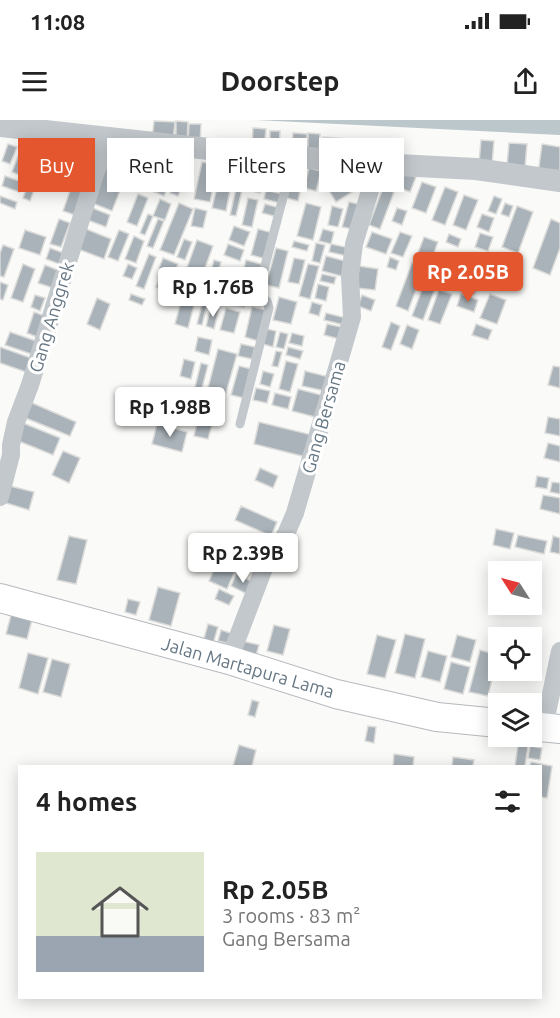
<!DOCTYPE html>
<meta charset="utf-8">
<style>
:root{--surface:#fff;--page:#f2f2f2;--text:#222;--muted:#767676;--accent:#e4572e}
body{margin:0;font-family:Ubuntu,sans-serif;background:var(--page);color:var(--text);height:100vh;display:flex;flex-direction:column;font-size:22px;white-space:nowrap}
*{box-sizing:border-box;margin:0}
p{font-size:20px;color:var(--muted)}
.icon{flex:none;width:33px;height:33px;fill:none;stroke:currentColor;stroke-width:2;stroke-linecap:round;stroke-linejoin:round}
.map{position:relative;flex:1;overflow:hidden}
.drawer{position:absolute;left:18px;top:645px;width:524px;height:234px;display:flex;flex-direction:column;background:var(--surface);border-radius:0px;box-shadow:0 3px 15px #0003}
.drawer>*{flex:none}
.top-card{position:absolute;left:18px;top:18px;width:525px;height:54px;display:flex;gap:12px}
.needle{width:39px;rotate:306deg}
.buttons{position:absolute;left:488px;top:441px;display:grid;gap:12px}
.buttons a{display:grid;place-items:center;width:54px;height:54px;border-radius:0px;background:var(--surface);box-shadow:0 3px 15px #0003;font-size:30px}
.price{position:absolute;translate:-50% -51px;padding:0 14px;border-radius:6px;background:#fff;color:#222;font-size:20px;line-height:39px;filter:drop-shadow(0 2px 3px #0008)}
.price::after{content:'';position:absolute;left:50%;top:36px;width:18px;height:14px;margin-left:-9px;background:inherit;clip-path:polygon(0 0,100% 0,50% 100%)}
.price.on{background:var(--accent);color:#fff}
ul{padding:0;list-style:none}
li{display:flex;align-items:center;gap:18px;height:150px;padding:0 18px}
li span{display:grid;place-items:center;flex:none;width:168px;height:120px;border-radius:0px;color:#555}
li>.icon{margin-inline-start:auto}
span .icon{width:72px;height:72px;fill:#fffc;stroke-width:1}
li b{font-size:26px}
h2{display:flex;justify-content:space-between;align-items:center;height:72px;padding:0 18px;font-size:26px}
.pill{padding:0 21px;border-radius:0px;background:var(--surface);box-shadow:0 3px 15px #0003;font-size:21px;line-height:54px}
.pill.on{background:var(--accent);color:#fff}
.status{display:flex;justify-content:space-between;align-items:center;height:42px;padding:0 30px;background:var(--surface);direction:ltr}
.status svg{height:16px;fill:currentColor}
header{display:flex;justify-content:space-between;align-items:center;height:78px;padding:0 18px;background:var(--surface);font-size:27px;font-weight:700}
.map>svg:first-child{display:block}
</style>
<div class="status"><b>11:08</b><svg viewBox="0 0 49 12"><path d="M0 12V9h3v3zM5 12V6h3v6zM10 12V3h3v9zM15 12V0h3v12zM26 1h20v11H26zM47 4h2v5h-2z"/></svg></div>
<header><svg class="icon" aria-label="menu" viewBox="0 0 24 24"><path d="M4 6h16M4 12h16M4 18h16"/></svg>Doorstep<svg class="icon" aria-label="share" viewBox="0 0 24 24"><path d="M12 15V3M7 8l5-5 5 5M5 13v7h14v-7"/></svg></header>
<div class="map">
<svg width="560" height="898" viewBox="0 0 560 898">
<rect width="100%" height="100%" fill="#fafaf8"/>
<path fill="#bbc7cb" d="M256,0H560V15Z"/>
<g fill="#aab3b9" stroke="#dcdcda" stroke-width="1.5">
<path d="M154,1L175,2L173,21L152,20Z"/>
<path d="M176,1L188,2L187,23H176Z"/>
<path d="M189,4H201L200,24L188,23Z"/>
<path d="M253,8L266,9L264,29L252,28Z"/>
<path d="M270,11H280L279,31H270Z"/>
<path d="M293,13L307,14V31H292Z"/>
<path d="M308,13L320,14L319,32H308Z"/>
<path d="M323,17L361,20L360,38L322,35Z"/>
<path d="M42,19L59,25L56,32L39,26Z"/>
<path d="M362,20H371L370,38H361Z"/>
<path d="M481,20L494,21L492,44L479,43Z"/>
<path d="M24,21L37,26L25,57L12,52Z"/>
<path d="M509,23L527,24L525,47L507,45Z"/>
<path d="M8,24L17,27L10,44L2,41Z"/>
<path d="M542,24L560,27V56L538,54Z"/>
<path d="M72,28L84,32L70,70L58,66Z"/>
<path d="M40,31L55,36L45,64L29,59Z"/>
<path d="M146,32L156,36L145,62L135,59Z"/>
<path d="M167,32L180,37L164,76L152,71Z"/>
<path d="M87,33L95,36L85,63L77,60Z"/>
<path d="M185,35L193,39L178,76L170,73Z"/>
<path d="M244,39L255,41L251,63L240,60Z"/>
<path d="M273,41L289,45L283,68L267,64Z"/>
<path d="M202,42L218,45L210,82L194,79Z"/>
<path d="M258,42L267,44L260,73L252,71Z"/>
<path d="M347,42L362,66L336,82L321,58Z"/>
<path d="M107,45L127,53L112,91L92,83Z"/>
<path d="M293,47L303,50L300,64L290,61Z"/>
<path d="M309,48L321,51L316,71L304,68Z"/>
<path d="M402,52L416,57L410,72L397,67Z"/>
<path d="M5,56L22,62L19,72L2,66Z"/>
<path d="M422,62L436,67L426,93L412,88Z"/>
<path d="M72,65L84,69L75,95L63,91Z"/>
<path d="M27,67L34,70L30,81L23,78Z"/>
<path d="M217,67L230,70L226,91L212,88Z"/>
<path d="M445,67L458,72L445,105L432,100Z"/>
<path d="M383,68L394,72L380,109L369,105Z"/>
<path d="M236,69L242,70L236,96L230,95Z"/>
<path d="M289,69L300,72L298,81L287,78Z"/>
<path d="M266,70L282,74L280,83L264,79Z"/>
<path d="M138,74L148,78L137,106L127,102Z"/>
<path d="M464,75L478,80L466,110L453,105Z"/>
<path d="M0,76L17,82L15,89L0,83Z"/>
<path d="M494,76L502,79L496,94L488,91Z"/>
<path d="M248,78L258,80L252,107L242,105Z"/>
<path d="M160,79L171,84L165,100L153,96Z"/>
<path d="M349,82L358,84L352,109L342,107Z"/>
<path d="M179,83L193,89L174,135L160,130Z"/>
<path d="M306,83L321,87L313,120L297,116Z"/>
<path d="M505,83L513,86L509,97L501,94Z"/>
<path d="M265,84L280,88L278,97L262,93Z"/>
<path d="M332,86L343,89L338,107L328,105Z"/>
<path d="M517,86L533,92L518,133L502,127Z"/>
<path d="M90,87L110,95L106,107L85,99Z"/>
<path d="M195,88L207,91L203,108L191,106Z"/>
<path d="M397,88L407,91L402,105L392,101Z"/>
<path d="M148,94L153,96L145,115L140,113Z"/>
<path d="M482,94L494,98L489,112L477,107Z"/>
<path d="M59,99L70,103L61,127L50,124Z"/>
<path d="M158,99L164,101L153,128L147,126Z"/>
<path d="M551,99L560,103V128L550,155L533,148Z"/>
<path d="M234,106L250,112L244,126L229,120Z"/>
<path d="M86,109L111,119L104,139L78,129Z"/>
<path d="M258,109L273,113L266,139L251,135Z"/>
<path d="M323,109L334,112L331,124L319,121Z"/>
<path d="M25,110L46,117L40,135L19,128Z"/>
<path d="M119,110L129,114L118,141L108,137Z"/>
<path d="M372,112L392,119L386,134L366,127Z"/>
<path d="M400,112L412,116L403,137L391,133Z"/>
<path d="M480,113L493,117L488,131L475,127Z"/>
<path d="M449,114L461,119L458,127L446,122Z"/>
<path d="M134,116L144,121L136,143L125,139Z"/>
<path d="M424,117L438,122L432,138L418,133Z"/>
<path d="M184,119L192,122L185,140L177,137Z"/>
<path d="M197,120L213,126L201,159L185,153Z"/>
<path d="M294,121L309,125L307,131L292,127Z"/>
<path d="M316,123L325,125L320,143L312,141Z"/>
<path d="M228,124L244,130L240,141L224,135Z"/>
<path d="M331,124L350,128L347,136L329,132Z"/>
<path d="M3,125L14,129L4,157L0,156V133Z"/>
<path d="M50,128L66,134L62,145L46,139Z"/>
<path d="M276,128L288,131L279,168L266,165Z"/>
<path d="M149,134L156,137L144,169L136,166Z"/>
<path d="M326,136L349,142L345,157L322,151Z"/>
<path d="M390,137L399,141L396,150L387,147Z"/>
<path d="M449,137L464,142L454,167L439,162Z"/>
<path d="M163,138L178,144L174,154L159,148Z"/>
<path d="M294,138L305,140L299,164L288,162Z"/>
<path d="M214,140L221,142L214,168L207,166Z"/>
<path d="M246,140L265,145L262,157L243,152Z"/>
<path d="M497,140L508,144L501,163L490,159Z"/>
<path d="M412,143L424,148L408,191L396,186Z"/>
<path d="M23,144L35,149L23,182L11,178Z"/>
<path d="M128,144L137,148L132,159L123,156Z"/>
<path d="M308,144L319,146L310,179L299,176Z"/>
<path d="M45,145L60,151L53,168L38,163Z"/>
<path d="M359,146L378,149L375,170L356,168Z"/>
<path d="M322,154L336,157L334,164L320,161Z"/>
<path d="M469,155L480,159L474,174L464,170Z"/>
<path d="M160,158L169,161L165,171L156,167Z"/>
<path d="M0,162L8,165L3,180L0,179Z"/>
<path d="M425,162L436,166L423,200L412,196Z"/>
<path d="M318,164L329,167L326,181L315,178Z"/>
<path d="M214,168L224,170L221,180L211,178Z"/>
<path d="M184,170L197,174L188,208L175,204Z"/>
<path d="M234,170L248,173L244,187L230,184Z"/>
<path d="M439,170L452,174L440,204L428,200Z"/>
<path d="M131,174L145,179L142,185L129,180Z"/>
<path d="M461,174L478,180L474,192L457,186Z"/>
<path d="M490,174L506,180L497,204L480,198Z"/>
<path d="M35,175L45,178L40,191L31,187Z"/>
<path d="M362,175L375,180L371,191L358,186Z"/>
<path d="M204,176L209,177L202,205L197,204Z"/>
<path d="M279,177L297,182L291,204L273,200Z"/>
<path d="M97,178L110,184L100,210L87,204Z"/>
<path d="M312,182L322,185L319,196L309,193Z"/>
<path d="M211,187L219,189L214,209L206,206Z"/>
<path d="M252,187L266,190L258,221L245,217Z"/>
<path d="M226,188L240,192L234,213L220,210Z"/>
<path d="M34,192L45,196L37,217L27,213Z"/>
<path d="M326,193L346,198L344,205L324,200Z"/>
<path d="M391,202L400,206L391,230L382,227Z"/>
<path d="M327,204L346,208L343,220L324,215Z"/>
<path d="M476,204L492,210L488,220L472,215Z"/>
<path d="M407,205L419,210L412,229L400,224Z"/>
<path d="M267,209L276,211L273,227L263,224Z"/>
<path d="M10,212L39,222L34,235L5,225Z"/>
<path d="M280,212L288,214L284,229L276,227Z"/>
<path d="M292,213L304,216L302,226L289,223Z"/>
<path d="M198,217L212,220L209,235L195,231Z"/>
<path d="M241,224L255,227L252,239L238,236Z"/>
<path d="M0,227L31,238L26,252L0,243Z"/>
<path d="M288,227L303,231L300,239L286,235Z"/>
<path d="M218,229L237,234L226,273L208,268Z"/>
<path d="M276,231L282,232L278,247L272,246Z"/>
<path d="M184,239L195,242L191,259L180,256Z"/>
<path d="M286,241L298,244L290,272L279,269Z"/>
<path d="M201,243L208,245L201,272L194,271Z"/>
<path d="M239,246L256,250L248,279L231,275Z"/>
<path d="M553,246L560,247V268L548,265Z"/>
<path d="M263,251L274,254L270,267L260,264Z"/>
<path d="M305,251L329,257L325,271L302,266Z"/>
<path d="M256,268L270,271L267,283L253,280Z"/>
<path d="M298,269L325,276L319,298L292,291Z"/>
<path d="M275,273L291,277L288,289L272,285Z"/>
<path d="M174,277L197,282L194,292L172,286Z"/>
<path d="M30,282L76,302L70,316L23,297Z"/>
<path d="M168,289L179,291L177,302L165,299Z"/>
<path d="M200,291L215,294L208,319L194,316Z"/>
<path d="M548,297L560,299V316L545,313Z"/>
<path d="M259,302L312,315L306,337L254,324Z"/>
<path d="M23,303L60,318L53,335L16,320Z"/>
<path d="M157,304L187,312L182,332L152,324Z"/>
<path d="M548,323L560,326V342L544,338Z"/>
<path d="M63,331L80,338L69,363L52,355Z"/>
<path d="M260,348L278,356L273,368L255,360Z"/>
<path d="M537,356L549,358L547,369L535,367Z"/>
<path d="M552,362L560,363V374L550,372Z"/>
<path d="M10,366L34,372L29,390L6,383Z"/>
<path d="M543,375L560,378V394L540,389Z"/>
<path d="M241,386L277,402L271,416L235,400Z"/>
<path d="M496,409L514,413L510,429L493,425Z"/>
<path d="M518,415L547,421L544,434L515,427Z"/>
<path d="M69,416L87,420L76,464L57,460Z"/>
<path d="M553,416L560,418V434L550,432Z"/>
<path d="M217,443L235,451L227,469L209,461Z"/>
<path d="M236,454L255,463L249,475L231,466Z"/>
<path d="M158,467L180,473L171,506L149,500Z"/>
<path d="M219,469L234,476L229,485L215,479Z"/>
<path d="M128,479L140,482L136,495L125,492Z"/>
<path d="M11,495L32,500L27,519L6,514Z"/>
<path d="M208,504L218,507L213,524L203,522Z"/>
<path d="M274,505L290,509L283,535L267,531Z"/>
<path d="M221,510L233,514L230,524L218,521Z"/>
<path d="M405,514L425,519L415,558L395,553Z"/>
<path d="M377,515L396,520L385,558L367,554Z"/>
<path d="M457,515L476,520L470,542L451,537Z"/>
<path d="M242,521L259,525L255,539L238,535Z"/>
<path d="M480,530L498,535L488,576L469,572Z"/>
<path d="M428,531L447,536L440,562L421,557Z"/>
<path d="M28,533L48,538L38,574L19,568Z"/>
<path d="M52,539L70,544L61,577L43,572Z"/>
<path d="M451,542L470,547L463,574L444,569Z"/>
<path d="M252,580L259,582L255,597L248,595Z"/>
<path d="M368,606L376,607L374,623L365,621Z"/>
<path d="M239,625L256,630L252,646H233Z"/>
<path d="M518,625L528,626L525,646H515Z"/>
<path d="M530,626L542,628L540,640L528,638Z"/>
<path d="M394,634L414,637L413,646H393Z"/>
<path d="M453,637L474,640L473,646H452Z"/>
<path d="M531,642L552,646L547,678L540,677V646H530Z"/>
</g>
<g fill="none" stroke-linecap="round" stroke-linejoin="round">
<defs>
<g id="primary">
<path d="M0,478L229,540L336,574L437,597L498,603"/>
<path d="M531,606L560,609"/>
</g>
</defs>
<use href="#primary" stroke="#b5babe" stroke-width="30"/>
<path stroke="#c3c8cc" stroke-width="9" d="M240,304L269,188L267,181L257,176L294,36"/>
<g stroke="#c3c8cc" stroke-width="18">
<path d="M0,377L11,335V325L16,302L30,265L106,18"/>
<path d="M229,540L264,448L286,414L295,393L352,197L350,156L354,124L378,44"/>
<path d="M544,607L560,531"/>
</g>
<path stroke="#c3c8cc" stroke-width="22" d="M0,6L218,30L378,44L476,49L560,61"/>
<use href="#primary" stroke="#fff" stroke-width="28"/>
</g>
<g text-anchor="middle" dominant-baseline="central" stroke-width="6" stroke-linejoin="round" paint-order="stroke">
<g font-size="18" fill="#657683" stroke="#fff">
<text transform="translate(51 197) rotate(-73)">Gang Anggrek</text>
<text transform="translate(323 297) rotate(-74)">Gang Bersama</text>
<text transform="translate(248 547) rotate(16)">Jalan Martapura Lama</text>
</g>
</g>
</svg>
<div class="buttons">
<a><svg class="needle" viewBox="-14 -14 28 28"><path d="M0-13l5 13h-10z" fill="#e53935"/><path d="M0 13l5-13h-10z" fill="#767676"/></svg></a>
<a><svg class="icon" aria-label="locate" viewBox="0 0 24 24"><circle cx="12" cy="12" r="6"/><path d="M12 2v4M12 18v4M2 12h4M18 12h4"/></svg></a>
<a><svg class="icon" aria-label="layers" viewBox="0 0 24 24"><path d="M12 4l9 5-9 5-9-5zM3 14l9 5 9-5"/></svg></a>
</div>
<b class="price on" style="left:468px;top:183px">Rp 2.05B</b>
<b class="price" style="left:213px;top:198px">Rp 1.76B</b>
<b class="price" style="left:170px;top:318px">Rp 1.98B</b>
<b class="price" style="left:243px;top:464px">Rp 2.39B</b>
<div class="top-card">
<a class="pill on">Buy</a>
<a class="pill">Rent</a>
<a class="pill">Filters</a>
<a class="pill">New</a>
</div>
<section class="drawer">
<h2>4 homes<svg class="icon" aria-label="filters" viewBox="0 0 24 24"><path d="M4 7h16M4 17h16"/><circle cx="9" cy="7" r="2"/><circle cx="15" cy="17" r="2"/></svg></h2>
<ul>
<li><span style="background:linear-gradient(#dfe7d0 70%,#9aa5b1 0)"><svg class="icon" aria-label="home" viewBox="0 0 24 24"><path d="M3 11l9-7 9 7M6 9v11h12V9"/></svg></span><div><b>Rp 2.05B</b><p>3 rooms · 83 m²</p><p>Gang Bersama</p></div></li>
</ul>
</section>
</div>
